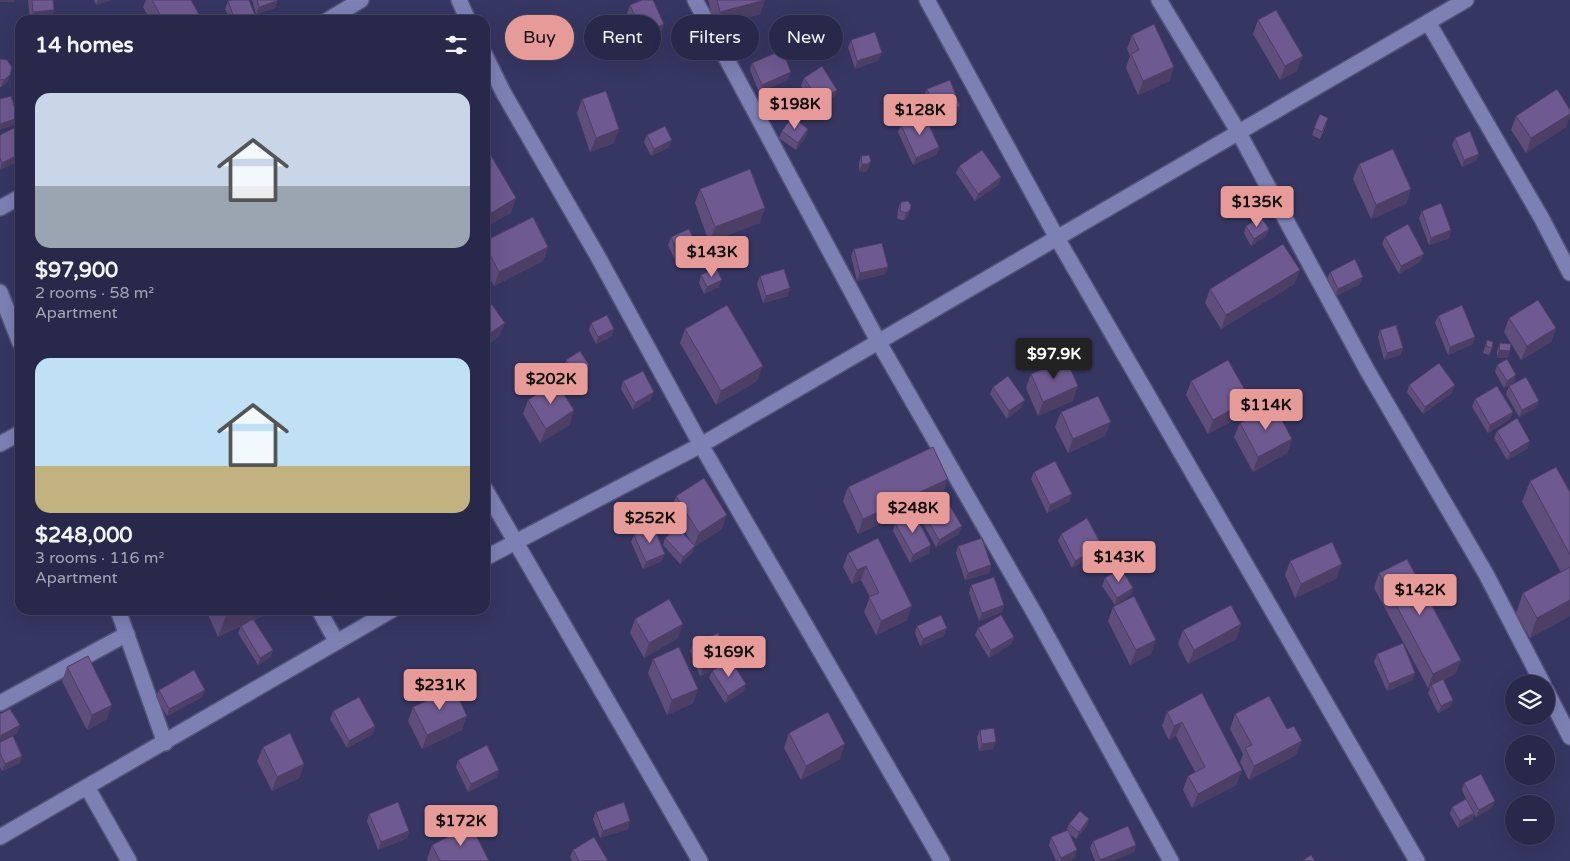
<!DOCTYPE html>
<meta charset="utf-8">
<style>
:root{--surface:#28284a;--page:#343454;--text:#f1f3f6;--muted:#a5a6b5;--line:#444462;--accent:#e69b98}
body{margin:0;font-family:"Varela Round",sans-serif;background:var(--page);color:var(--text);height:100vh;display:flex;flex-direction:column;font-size:19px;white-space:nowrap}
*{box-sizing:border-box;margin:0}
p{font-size:16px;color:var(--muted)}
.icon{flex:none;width:28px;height:28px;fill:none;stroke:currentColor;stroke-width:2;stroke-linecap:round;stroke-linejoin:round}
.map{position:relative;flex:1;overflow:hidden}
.details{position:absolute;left:15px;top:15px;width:475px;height:600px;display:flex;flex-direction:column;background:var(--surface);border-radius:15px;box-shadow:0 5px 20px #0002,0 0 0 1px var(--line)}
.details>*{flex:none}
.hud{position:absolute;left:505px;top:15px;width:475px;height:45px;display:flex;gap:10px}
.tools{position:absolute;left:1505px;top:675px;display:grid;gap:10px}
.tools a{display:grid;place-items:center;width:50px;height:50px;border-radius:50%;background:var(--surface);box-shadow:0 5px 20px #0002,0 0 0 1px var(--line);font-size:25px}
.price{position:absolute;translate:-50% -42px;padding:0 11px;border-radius:5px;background:var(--accent);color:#111;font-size:16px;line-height:32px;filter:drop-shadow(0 1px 2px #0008)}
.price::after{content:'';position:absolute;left:50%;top:30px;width:15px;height:11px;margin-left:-8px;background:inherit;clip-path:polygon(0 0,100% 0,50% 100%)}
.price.selected{background:#222;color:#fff}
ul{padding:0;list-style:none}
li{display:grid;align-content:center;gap:10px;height:265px;padding:0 20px}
li span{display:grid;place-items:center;height:155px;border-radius:15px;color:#555}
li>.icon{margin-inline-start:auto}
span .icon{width:90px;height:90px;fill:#fffc;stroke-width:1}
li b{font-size:21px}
h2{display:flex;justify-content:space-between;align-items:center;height:60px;padding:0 20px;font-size:21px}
.pill{padding:0 18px;border-radius:22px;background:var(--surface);box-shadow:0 5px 20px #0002,0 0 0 1px var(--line);font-size:18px;line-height:45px}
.pill.selected{background:var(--accent);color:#111}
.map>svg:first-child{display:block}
</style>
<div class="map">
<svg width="1570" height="861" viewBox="0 0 1570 861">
<rect width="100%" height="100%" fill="#363663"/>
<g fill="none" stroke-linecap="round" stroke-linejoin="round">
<defs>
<g id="street">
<path d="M459,0L468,20"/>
<path d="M695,0L878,341L1036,616L1171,861"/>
<path d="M927,0L1057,238L1417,861"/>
<path d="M1159,0L1239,133L1367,370L1486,574L1543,684"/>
<path d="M328,20L361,0"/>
<path d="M1428,22L1542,219L1570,273"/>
<path d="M485,55L503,92L597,255L701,445L942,861"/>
<path d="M0,208L20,197"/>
<path d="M0,292L20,343"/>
<path d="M0,444L20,433"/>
<path d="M485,489L700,861"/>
<path d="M485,558L701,445L1466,0"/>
<path d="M118,610L165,743"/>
<path d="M319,610L336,641"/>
<path d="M1546,690L1570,737"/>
<path d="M0,703L127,634"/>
<path d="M87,787L129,861"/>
<path d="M0,837L392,610"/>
</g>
</defs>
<use href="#street" stroke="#54537a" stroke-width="18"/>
<use href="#street" stroke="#7d80b3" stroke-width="15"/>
</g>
<g fill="#5f4d7c">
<path d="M28,0H53L54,10L52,17L30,20Z"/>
<path d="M94,0H111L96,5Z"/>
<path d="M146,0H191L202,20H150L143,7Z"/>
<path d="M252,0H277V1L275,8L256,14Z"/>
<path d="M708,0H765L760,14L715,26Z"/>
<path d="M228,1L257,20H230L225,9Z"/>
<path d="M630,5L664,24L661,31L640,41L627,13Z"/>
<path d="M1258,20L1297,71L1280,80L1253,34Z"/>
<path d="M1132,35L1174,67L1169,81L1138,95L1126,68L1130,56L1127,49Z"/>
<path d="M851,40L879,60L855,69L848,47Z"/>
<path d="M0,59L8,82L1,87H0Z"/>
<path d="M752,63L788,80L759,92L750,70Z"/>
<path d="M804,78L837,90L834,97L816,109L801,86Z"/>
<path d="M927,89L960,106L957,113L934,122L924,96Z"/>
<path d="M582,99L614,143L590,152L577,113Z"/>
<path d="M1320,114L1326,125L1320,139L1312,135Z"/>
<path d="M1516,116L1566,127L1526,153L1511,130Z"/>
<path d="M20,120V160L0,170V135L18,126Z"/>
<path d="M901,125L939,147L936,155L913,165L898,132Z"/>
<path d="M782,131L806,136L796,150L779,138Z"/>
<path d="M647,135L669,147L651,156L644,142Z"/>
<path d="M1455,138L1479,154L1476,161L1462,167L1452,145Z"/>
<path d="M861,156L871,161L868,168L866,172L859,171V163Z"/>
<path d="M1359,164L1411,189L1406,204L1371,219L1353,179Z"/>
<path d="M959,166L1001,177L998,185L975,201L956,173Z"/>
<path d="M700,189L760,223L709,242L695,203Z"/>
<path d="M901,202L910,210L907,217L904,220L897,219L898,209Z"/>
<path d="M1422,211L1451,230L1449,238L1429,245L1419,218Z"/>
<path d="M1246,226L1266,236L1251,246L1244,233Z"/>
<path d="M671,237L698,249L695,256L677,264L668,245Z"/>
<path d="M1385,237L1421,261L1399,274L1382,244Z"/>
<path d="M485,241L548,247L543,261L494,286L485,269Z"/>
<path d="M854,249L888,267L885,274L857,281L851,256Z"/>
<path d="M1300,270L1294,284L1221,329L1205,303L1210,289Z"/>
<path d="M1330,272L1360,284L1336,296L1327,279Z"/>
<path d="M701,275L719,287L704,294L699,283Z"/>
<path d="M760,276L788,296L763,303L757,284Z"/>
<path d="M1438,316L1473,344L1448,355L1435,323Z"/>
<path d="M1509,318L1556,328L1551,342L1521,360L1504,332Z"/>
<path d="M591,323L614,329L611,337L596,344L589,330Z"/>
<path d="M685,329L757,381L716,405L680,343Z"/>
<path d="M1380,330L1403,348L1400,355L1384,360L1378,337Z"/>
<path d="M1487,340L1492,348L1489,355L1483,353Z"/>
<path d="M1500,343L1508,358H1497V351Z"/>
<path d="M566,360L587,372L574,381L564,367Z"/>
<path d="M1497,365L1514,382L1504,388L1495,372Z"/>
<path d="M1031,374L1073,401L1038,416L1026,388Z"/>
<path d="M623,381L651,399L633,410L621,389Z"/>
<path d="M1191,381L1250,399L1244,414L1208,434L1186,395Z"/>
<path d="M1409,385L1452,393L1423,414L1407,392Z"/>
<path d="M1509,386L1536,408L1519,417L1506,394Z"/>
<path d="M993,387L1022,407L1007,419L990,394Z"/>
<path d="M1475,399L1513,412L1510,419L1488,433L1472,407Z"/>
<path d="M528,400L574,410L569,425L540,443L523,414Z"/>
<path d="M1061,412L1105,436L1068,453L1055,427Z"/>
<path d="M1240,423L1292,439L1287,453L1253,472L1234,437Z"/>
<path d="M1497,431L1528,448L1507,460L1494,438Z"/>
<path d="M1034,472L1070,501L1047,513L1031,479Z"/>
<path d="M1530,481L1570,492V616L1530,638L1516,613L1523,593L1561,572L1522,502Z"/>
<path d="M848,487L943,494L858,534L843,501Z"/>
<path d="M676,496L722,529L694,547L692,553L680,564L663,545L665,538L690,540L671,510Z"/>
<path d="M925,515L959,534L936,547L922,522Z"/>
<path d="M895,523L929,553L910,563L893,531Z"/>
<path d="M1061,534L1102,546L1099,553L1072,568L1058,541Z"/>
<path d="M634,535L662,561L643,569L631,542Z"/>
<path d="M878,538L907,620L876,635L864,612L870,597L861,580L852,584L843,567L848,553Z"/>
<path d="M958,546L991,565L989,573L965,580L956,553Z"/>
<path d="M1290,561L1336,579L1295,598L1285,575Z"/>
<path d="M1379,573L1461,660L1455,674L1443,680L1450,707L1438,713L1428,693L1430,687L1428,688L1374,588Z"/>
<path d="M1105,578L1131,595L1115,605L1102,586Z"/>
<path d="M971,585L1004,605L1002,612L979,621L969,593Z"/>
<path d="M1113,607L1151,654L1130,665L1108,621Z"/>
<path d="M206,610H274L254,620L273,650L270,657L258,665L238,633L241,626L218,637Z"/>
<path d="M635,619L678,638L644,658L630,633Z"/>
<path d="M1241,624L1236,639L1188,664L1178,644L1183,630Z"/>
<path d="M917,626L944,636L920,646L915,633Z"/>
<path d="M978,628L1014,637L1011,644L989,658L975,635Z"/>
<path d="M693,644L727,661L744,691L725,703L709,678L712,671L715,669L700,676L690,651Z"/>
<path d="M1377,654L1413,680L1387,691L1374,662Z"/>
<path d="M653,659L698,689L693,703L667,715L648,673Z"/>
<path d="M67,667L107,719L87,730L62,681Z"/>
<path d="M159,690H205L202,697L167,716L156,697Z"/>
<path d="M1202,693L1242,770L1236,785L1192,808L1183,790L1188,776L1195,772L1176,736L1169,740L1162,726L1167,712Z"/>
<path d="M413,707L462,730L422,749L408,721Z"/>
<path d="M333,711L375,726L373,734L347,748L330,719Z"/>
<path d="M0,714L20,725L17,733L2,741L20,763L2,771L0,767Z"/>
<path d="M1235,714L1296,755L1249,780L1240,762L1243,754L1230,729Z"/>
<path d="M980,730L993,749L979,751L977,737Z"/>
<path d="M789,733L840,759L801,780L784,748Z"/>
<path d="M263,747L304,764L299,778L272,791L257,761Z"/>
<path d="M458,760L497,777L468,792L456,767Z"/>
<path d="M1464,783L1492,808L1476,817L1474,814L1472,820L1458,828L1450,814L1452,807L1466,799L1462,790Z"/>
<path d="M596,812L630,821L628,829L600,838L593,819Z"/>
<path d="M369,814L409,831L407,838L378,850L367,821Z"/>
<path d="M1069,824L1087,826L1076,839L1070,834L1075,858L1068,861H1056L1049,845L1051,837L1066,831Z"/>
<path d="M1093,841L1136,845L1134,852L1112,861H1095L1090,848Z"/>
<path d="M432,845L489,861H428L427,859Z"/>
<path d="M573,850L608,861H572L570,857Z"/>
</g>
<g fill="#4d3e65">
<path d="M0,0H15L14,2H0Z"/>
<path d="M98,0H111L96,5Z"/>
<path d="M765,0L760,14L715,26L720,12Z"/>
<path d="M277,1L275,8L256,14L259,7Z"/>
<path d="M54,10L52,17L30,20L33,12Z"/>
<path d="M664,24L661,31L640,41L642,34Z"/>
<path d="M882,53L879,60L855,69L857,61Z"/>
<path d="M1303,56L1297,71L1280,80L1285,66Z"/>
<path d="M1174,67L1169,81L1138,95L1143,81Z"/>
<path d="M791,72L788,80L759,92L762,85Z"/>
<path d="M10,75L8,82L1,87L4,80Z"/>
<path d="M837,90L834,97L816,109L819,101Z"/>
<path d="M960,106L957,113L934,122L937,115Z"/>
<path d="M1570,114V117L1566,127L1526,153L1531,138Z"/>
<path d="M18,118L15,125L0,130V124Z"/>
<path d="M619,129L614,143L590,152L596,138Z"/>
<path d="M808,129L806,136L796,150L798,143Z"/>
<path d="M672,140L669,147L651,156L654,149Z"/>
<path d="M939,147L936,155L913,165L916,158Z"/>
<path d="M20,154V160L0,170L2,163Z"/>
<path d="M1479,154L1476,161L1462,167L1464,160Z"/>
<path d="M871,161L868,168L866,172L859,171L862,164Z"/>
<path d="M1001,177L998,185L975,201L978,194Z"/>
<path d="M1411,189L1406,204L1371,219L1376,205Z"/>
<path d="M516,198L511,213L485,228V217Z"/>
<path d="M765,208L760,223L709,242L715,227Z"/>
<path d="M910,210L907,217L904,220L906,213Z"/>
<path d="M1269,229L1266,236L1251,246L1254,239Z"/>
<path d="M1451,230L1449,238L1429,245L1431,238Z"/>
<path d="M548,247L543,261L494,286L499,272Z"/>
<path d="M698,249L695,256L677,264L680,257Z"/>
<path d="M1424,254L1421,261L1399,274L1401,266Z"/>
<path d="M888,267L885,274L857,281L860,273Z"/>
<path d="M1300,270L1294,284L1221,329L1226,315Z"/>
<path d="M1363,277L1360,284L1336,296L1338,289Z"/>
<path d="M722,280L719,287L704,294L707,287Z"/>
<path d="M790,288L788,296L763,303L766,296Z"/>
<path d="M505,323L499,337L485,347V337Z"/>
<path d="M1556,328L1551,342L1521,360L1527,346Z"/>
<path d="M614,329L611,337L596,344L598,337Z"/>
<path d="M1475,337L1473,344L1448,355L1450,347Z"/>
<path d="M1403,348L1400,355L1384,360L1387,353Z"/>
<path d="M1499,350L1510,351L1508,358H1497Z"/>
<path d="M589,365L587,372L574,381L576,374Z"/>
<path d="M763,366L757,381L716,405L721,391Z"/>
<path d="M1516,375L1514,382L1504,388L1507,381Z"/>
<path d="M1455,385L1452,393L1423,414L1425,407Z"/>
<path d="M1078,386L1073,401L1038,416L1043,402Z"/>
<path d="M654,392L651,399L633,410L635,403Z"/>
<path d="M1250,399L1244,414L1208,434L1213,420Z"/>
<path d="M1025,400L1022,407L1007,419L1009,411Z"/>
<path d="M1539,401L1536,408L1519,417L1522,410Z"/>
<path d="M574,410L569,425L540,443L546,429Z"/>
<path d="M1513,412L1510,419L1488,433L1490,425Z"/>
<path d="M1111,422L1105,436L1068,453L1073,439Z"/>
<path d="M1292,439L1287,453L1253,472L1258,457Z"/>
<path d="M1530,441L1528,448L1507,460L1510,453Z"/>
<path d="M948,479L943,494L858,534L863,519Z"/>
<path d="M1072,494L1070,501L1047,513L1050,505Z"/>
<path d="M727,515L722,529L694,547L692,553L680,564L683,557L694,546L699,533Z"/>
<path d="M962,526L959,534L936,547L939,540Z"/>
<path d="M931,545L929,553L910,563L913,555Z"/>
<path d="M1102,546L1099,553L1072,568L1075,561Z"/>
<path d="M665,554L662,561L643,569L646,562Z"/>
<path d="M1342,564L1336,579L1295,598L1301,584Z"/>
<path d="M991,565L989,573L965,580L968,573Z"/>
<path d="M866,566L861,580L852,584L857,570Z"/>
<path d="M1133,588L1131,595L1115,605L1117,598Z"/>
<path d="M1570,600V616L1530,638L1537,618Z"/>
<path d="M1004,605L1002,612L979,621L982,613Z"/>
<path d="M912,606L907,620L876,635L881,621Z"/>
<path d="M239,610H274L218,637L226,616Z"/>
<path d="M683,624L678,638L644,658L649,643Z"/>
<path d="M1241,624L1236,639L1188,664L1194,650Z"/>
<path d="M947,628L944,636L920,646L923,639Z"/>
<path d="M1014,637L1011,644L989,658L991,650Z"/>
<path d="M1156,640L1151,654L1130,665L1136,650Z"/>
<path d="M273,650L270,657L258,665L260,658Z"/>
<path d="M729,657L726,664L700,676L703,668Z"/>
<path d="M1461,660L1455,674L1431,687V685L1430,687L1428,688L1433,674Z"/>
<path d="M1415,673L1413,680L1387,691L1389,684Z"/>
<path d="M746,684L744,691L725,703L728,696Z"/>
<path d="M698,689L693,703L667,715L672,700Z"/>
<path d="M205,690L202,697L167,716L169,709Z"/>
<path d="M1453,700L1450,707L1438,713L1441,706Z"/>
<path d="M112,705L107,719L87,730L92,715Z"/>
<path d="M467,716L462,730L422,749L427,735Z"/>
<path d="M1182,722L1176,736L1169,740L1174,726Z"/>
<path d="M20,725L17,733L0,742V736Z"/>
<path d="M375,726L373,734L347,748L349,741Z"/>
<path d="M1302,741L1296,755L1249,780L1254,766Z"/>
<path d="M996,742L993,749L979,751L982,744Z"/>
<path d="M845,744L840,759L801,780L806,766Z"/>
<path d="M22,756L20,763L2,771L5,764Z"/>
<path d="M304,764L299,778L272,791L277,777Z"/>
<path d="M499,770L497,777L468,792L471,784Z"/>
<path d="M1242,770L1236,785L1192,808L1198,794Z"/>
<path d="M1495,801L1492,808L1476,817L1479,810Z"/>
<path d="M1474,813L1472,820L1458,828L1460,821Z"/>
<path d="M1089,819L1087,826L1076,839L1079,832Z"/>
<path d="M630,821L628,829L600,838L603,831Z"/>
<path d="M409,831L407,838L378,850L381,842Z"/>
<path d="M1136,845L1134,852L1112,861H1100V860Z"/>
<path d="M1077,850L1075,858L1068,861H1060L1061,858Z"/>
</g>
<g fill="#6e5990" stroke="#4d3e65">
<path d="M32,0H53L54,10L33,12Z"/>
<path d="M152,0H191L202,20H163Z"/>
<path d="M232,0H249L257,20H235L228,1Z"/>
<path d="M257,0H277V1L259,7Z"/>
<path d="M642,0H653L664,24L642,34L630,5Z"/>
<path d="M717,0H765L720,12Z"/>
<path d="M1276,10L1303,56L1285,66L1258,20Z"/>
<path d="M1154,24L1174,67L1143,81L1131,54L1139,50L1132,35Z"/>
<path d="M875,32L882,53L857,61L851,40Z"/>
<path d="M782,50L791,72L762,85L752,63Z"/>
<path d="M0,59L7,60L12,67L10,75L4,80L0,79Z"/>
<path d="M822,66L837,90L819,101L804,78Z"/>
<path d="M950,80L960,106L937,115L927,89Z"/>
<path d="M1557,89L1570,110V114L1531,138L1516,116Z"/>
<path d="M606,91L619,129L596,138L582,99Z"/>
<path d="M11,96L18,118L0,124V99Z"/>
<path d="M924,114L939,147L916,158L901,125Z"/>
<path d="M1320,114L1328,118L1322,132L1314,128Z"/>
<path d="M792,117L808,129L798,143L782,131Z"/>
<path d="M18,126L20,130V154L2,163L0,158V135Z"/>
<path d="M665,126L672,140L654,149L647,135Z"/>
<path d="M1470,131L1479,154L1464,160L1455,138Z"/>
<path d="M1393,149L1411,189L1376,205L1359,164Z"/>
<path d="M982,150L1001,177L978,194L959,166Z"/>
<path d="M489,152L516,198L485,217V155Z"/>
<path d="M869,155L871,161L868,164H862L861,156Z"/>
<path d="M750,169L765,208L715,227L700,189Z"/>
<path d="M908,201L911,205L910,210L906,213L900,211L901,202Z"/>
<path d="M1441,203L1451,230L1431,238L1422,211Z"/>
<path d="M533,217L548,247L499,272L485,245V241Z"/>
<path d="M1261,217L1269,229L1254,239L1246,226Z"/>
<path d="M1408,224L1424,254L1401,266L1385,237Z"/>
<path d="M689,229L698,249L680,257L671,237Z"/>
<path d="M882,243L888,267L860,273L854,249Z"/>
<path d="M1283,244L1300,270L1226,315L1210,289Z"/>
<path d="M1355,259L1363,277L1338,289L1330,272Z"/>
<path d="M716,268L722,280L707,287L701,275Z"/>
<path d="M784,269L790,288L766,296L760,276Z"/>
<path d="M485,295L505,323L485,337Z"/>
<path d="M1538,300L1556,328L1527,346L1509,318Z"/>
<path d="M727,305L763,366L721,391L685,329Z"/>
<path d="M1462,305L1475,337L1450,347L1438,316Z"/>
<path d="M607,315L614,329L598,337L591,323Z"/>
<path d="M1396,325L1403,348L1387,353L1380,330Z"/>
<path d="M1487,340L1493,342L1492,348L1486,346Z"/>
<path d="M1500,343L1511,344L1510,351L1499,350Z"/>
<path d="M580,351L589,365L576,374L566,360Z"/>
<path d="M1066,359L1078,386L1043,402L1031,374Z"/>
<path d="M1507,359L1516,375L1507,381L1497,365Z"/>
<path d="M1228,360L1250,399L1213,420L1191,381Z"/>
<path d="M1439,363L1455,385L1425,407L1409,385Z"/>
<path d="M643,371L654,392L635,403L623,381Z"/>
<path d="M1008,376L1025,400L1009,411L993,387Z"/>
<path d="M1526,377L1539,401L1522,410L1509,386Z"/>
<path d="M556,382L574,410L546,429L528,400Z"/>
<path d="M1497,386L1513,412L1490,425L1475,399Z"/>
<path d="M1098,396L1111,422L1073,439L1061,412Z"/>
<path d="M1274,405L1292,439L1258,457L1240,423Z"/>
<path d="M1517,418L1530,441L1510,453L1497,431Z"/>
<path d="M933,447L948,479L863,519L848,487Z"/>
<path d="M1055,461L1072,494L1050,505L1034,472Z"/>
<path d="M1556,467L1570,492V555L1530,481Z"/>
<path d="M704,478L727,515L699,533L676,496Z"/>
<path d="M947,501L962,526L939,540L925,515Z"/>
<path d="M914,513L931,545L913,555L895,523Z"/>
<path d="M1087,518L1102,546L1075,561L1061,534Z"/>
<path d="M653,526L665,554L646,562L634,535Z"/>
<path d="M677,527L695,546L683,557L665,538Z"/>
<path d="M878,538L912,606L881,621L869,597L879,593L866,566L857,570L848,553Z"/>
<path d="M982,538L991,565L968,573L958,546Z"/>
<path d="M1332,542L1342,564L1301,584L1290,561Z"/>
<path d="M1407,559L1461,660L1433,674L1379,573Z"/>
<path d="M1570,567V600L1537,618L1523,593Z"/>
<path d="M1121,568L1133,588L1117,598L1105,578Z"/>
<path d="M994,577L1004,605L982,613L971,585Z"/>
<path d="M1134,596L1156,640L1136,650L1113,607Z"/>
<path d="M669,599L683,624L649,643L635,619Z"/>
<path d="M1231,605L1241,624L1194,650L1183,630Z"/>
<path d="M223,610H239L226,616Z"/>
<path d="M941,615L947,628L923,639L917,626Z"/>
<path d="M1001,615L1014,637L991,650L978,628Z"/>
<path d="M253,619L273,650L260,658L241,626Z"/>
<path d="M718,633L729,657L703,668L693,644Z"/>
<path d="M1403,643L1415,673L1389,684L1377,654Z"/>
<path d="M679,647L698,689L672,700L653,659Z"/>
<path d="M88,656L112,705L92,715L67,667Z"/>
<path d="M730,659L746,684L728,696L712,671Z"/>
<path d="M194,670L205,690L169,709L159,690Z"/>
<path d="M1443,679L1453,700L1441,706L1431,685Z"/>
<path d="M454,688L467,716L427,735L413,707Z"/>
<path d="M1202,693L1242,770L1198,794L1188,776L1205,767L1182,722L1174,726L1167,712Z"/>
<path d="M1269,696L1287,729L1294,726L1302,741L1254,766L1245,748L1252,745L1235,714Z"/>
<path d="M359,697L375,726L349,741L333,711Z"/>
<path d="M10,709L20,725L0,736V714Z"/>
<path d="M828,712L845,744L806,766L789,733Z"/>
<path d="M994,728L996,742L982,744L980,730Z"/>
<path d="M290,733L304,764L277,777L263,747Z"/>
<path d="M13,736L22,756L5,764L0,753V742Z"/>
<path d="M487,745L499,770L471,784L458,760Z"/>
<path d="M1481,774L1495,801L1479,810L1464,783Z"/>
<path d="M1466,799L1474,813L1460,821L1452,807Z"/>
<path d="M398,802L409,831L381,842L369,814Z"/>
<path d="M624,802L630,821L603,831L596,812Z"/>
<path d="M1080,811L1089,819L1079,832L1069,824Z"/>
<path d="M471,825L489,861H440L432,845Z"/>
<path d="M1128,826L1136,845L1100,860L1093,841Z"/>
<path d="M1068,830L1077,850L1061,858L1051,837Z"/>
<path d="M594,837L608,861H579L573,850Z"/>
<path d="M1311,855L1315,861H1302Z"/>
</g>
</svg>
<div class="tools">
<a><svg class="icon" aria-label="layers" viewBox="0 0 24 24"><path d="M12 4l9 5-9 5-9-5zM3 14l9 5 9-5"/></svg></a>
<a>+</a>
<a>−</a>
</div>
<b class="price" style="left:795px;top:130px">$198K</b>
<b class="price" style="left:920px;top:136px">$128K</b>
<b class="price" style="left:1257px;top:228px">$135K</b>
<b class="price" style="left:712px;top:278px">$143K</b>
<b class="price selected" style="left:1054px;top:380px">$97.9K</b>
<b class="price" style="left:551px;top:405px">$202K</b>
<b class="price" style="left:1266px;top:431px">$114K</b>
<b class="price" style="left:913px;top:534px">$248K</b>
<b class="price" style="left:650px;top:544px">$252K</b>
<b class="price" style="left:1119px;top:583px">$143K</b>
<b class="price" style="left:1420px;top:616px">$142K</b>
<b class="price" style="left:729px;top:678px">$169K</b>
<b class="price" style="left:440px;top:711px">$231K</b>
<b class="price" style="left:461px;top:847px">$172K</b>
<div class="hud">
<a class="pill selected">Buy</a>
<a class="pill">Rent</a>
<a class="pill">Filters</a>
<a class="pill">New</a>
</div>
<section class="details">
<h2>14 homes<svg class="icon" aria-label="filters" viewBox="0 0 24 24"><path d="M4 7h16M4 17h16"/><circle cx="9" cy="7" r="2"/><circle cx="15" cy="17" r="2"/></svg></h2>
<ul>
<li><span style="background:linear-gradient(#c9d6e8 60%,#9aa5b1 0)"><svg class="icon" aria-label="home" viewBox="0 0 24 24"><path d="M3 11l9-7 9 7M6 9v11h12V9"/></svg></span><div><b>$97,900</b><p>2 rooms · 58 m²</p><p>Apartment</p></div></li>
<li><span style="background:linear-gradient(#bfe0f5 70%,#c2b280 0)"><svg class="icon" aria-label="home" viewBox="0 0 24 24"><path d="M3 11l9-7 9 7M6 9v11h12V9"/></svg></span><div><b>$248,000</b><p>3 rooms · 116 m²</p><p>Apartment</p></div></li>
</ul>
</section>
</div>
